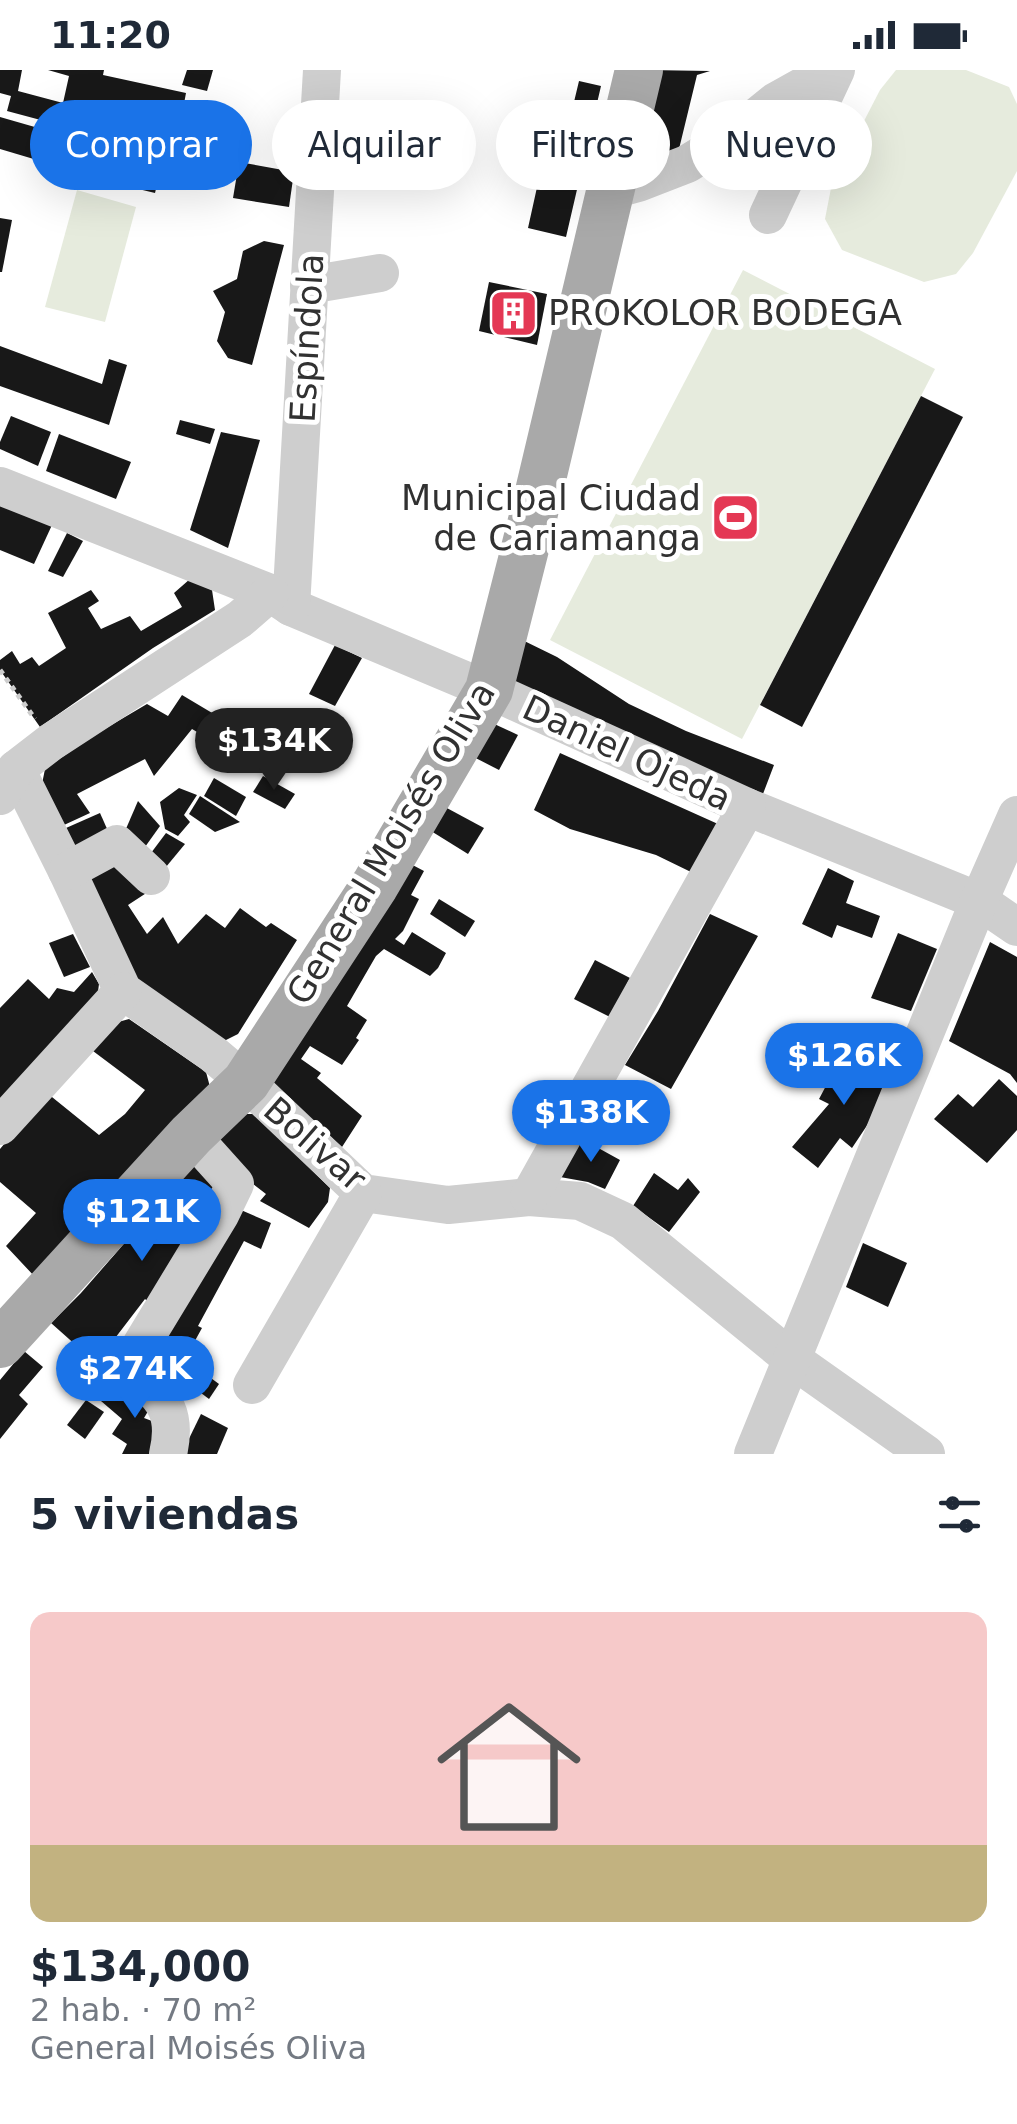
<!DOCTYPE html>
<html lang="es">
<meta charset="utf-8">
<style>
:root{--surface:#fff;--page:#f2f2f3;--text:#1f2937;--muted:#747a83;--line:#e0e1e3;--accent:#1a73e8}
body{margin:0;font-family:"DejaVu Sans",sans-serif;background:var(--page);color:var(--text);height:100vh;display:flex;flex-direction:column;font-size:38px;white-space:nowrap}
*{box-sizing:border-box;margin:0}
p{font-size:32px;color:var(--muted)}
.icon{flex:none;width:55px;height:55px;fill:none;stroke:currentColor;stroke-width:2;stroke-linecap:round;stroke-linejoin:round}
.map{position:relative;height:1384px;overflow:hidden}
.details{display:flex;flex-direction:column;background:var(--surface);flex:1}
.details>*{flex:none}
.top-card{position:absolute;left:30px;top:30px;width:958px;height:90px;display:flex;gap:20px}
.price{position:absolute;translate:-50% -85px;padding:0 22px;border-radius:35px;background:var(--accent);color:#fff;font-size:32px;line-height:65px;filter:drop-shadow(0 2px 5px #0008)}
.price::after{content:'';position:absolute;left:50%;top:60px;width:30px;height:22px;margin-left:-15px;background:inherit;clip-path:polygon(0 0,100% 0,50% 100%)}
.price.current{background:#222;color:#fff}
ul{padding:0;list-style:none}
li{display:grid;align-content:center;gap:20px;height:530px;padding:0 30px}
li+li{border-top:2px solid var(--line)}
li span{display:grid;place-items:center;height:310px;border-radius:20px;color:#555}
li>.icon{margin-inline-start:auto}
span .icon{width:180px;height:180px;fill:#fffc;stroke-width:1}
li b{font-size:42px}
h2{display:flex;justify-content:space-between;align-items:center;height:120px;padding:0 30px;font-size:42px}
.tag{padding:0 35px;border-radius:45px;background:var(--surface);box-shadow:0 10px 40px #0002;font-size:35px;line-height:90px}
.tag.current{background:var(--accent);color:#fff}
.status{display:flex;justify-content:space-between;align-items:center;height:70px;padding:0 50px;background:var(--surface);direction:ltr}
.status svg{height:28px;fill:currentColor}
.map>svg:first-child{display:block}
</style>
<div class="status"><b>11:20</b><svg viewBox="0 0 49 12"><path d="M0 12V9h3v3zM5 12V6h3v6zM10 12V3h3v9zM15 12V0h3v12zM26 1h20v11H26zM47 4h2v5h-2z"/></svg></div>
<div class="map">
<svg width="1017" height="1384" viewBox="0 0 1017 1384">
<rect width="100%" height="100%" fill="#fff"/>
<g fill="#e6ebdd">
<path d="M896,0H966L1009,17L1017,34V101L973,183L956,204L924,212L842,180L825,149L832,113L880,20Z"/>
<path d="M77,120L136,137L105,252L45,237Z"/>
<path d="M743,200L935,299L742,669L550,570Z"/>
</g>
<g fill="#181818">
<path d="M0,0H22L18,21L63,33L69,6L48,0H104L103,5L186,23L179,60L84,38L78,60L7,41L11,26L0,23Z"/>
<path d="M187,0H213L207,21L182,15Z"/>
<path d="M648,0L710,1L697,5L679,79L642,98L627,94Z"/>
<path d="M579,11L601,16L566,167L528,158L551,54L568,57Z"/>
<path d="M0,47L73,68L64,98L0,79Z"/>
<path d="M85,69L163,89L155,123L76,104Z"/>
<path d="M239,92L294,102L289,137L233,128Z"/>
<path d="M0,148L12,150L2,202H0Z"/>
<path d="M264,171L284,175L252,295L228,288L217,271L225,242L213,221L237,209L243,181Z"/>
<path d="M489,212L547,224L537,275L479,261Z"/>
<path d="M0,276L102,314L109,289L127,295L109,355L0,316Z"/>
<path d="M921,326L963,347L802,657L760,635Z"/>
<path d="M11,346L51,362L38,396L0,379V372Z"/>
<path d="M180,350L215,359L210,374L176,364Z"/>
<path d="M221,362L260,370L228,478L190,460Z"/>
<path d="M59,364L131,392L116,429L46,401Z"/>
<path d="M0,433L52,455L34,494L0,480Z"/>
<path d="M67,463L83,471L63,507L48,501Z"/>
<path d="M190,509L212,520L215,540L153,578L40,657L0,600V590L12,581L20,594L32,587L39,596L66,578L48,543L91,520L99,531L88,538L101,559L130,546L141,561L182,537L174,523Z"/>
<path d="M510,564L557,587L629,634L686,661L774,695L761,729L504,612Z"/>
<path d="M335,575L362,588L335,636L309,624Z"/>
<path d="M182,625L239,659L228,680L192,659L154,706L145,689L77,724L90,743L64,755L42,714L45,699L91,667L147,634L168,646Z"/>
<path d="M490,652L518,665L499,700L462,681Z"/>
<path d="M560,683L718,754L693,803L656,785L570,759L534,740Z"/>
<path d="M263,706L295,724L285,739L253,722Z"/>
<path d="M214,708L246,727L236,746L204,726Z"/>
<path d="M179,718L197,725L184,745L190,752L178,766L165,759L160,732Z"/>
<path d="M200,726L240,752L215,762L189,744Z"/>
<path d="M138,731L160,756L140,784L122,768Z"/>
<path d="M445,737L484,758L468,784L431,761Z"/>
<path d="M100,743L112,770L79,785L66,758Z"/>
<path d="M166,763L185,774L161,803L145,791Z"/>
<path d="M114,786L154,818L128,835L147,864L163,847L178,874L206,844L225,858L240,838L266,857L271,853L297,870L238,964L224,971L139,912L85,800Z"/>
<path d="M403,790L424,801L411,825L419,829L403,861L395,869L404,875L412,862L446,883L438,898L430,906L384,879L376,886L347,936L367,950L356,968L359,970L342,995L310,976L301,989L321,1003L317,1008L362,1046L342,1077L267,1010Z"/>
<path d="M828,798L854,811L846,833L880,846L872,868L837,855L832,868L802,854Z"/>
<path d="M439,829L475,851L465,867L430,844Z"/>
<path d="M710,844L758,866L671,1019L625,995L658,941Z"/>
<path d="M898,863L937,879L911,941L871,928Z"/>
<path d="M73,864L90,897L64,907L49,873Z"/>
<path d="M990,872L1017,887V1013L1010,1004L949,971Z"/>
<path d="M595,890L630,908L610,947L574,929Z"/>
<path d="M92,902L99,914L97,929L0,1032V938L28,909L49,929L57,918L74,922Z"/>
<path d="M129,949L206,1002L210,1017L35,1207L6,1176L36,1143L0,1112V1079L47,1023L99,1065L125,1044L145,1020L89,978L111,954Z"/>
<path d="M844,982L892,1004L868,1054L852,1078L840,1068L818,1098L792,1077L829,1034L819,1029Z"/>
<path d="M999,1009L1017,1026V1060L987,1093L934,1049L958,1024L973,1037Z"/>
<path d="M239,1044H255L330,1118L328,1132L309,1158L260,1131L266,1124L239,1103L218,1068Z"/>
<path d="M582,1069L620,1090L605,1119L588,1112L560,1107Z"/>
<path d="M197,1090L229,1115L154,1237L145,1229L96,1293L51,1253L81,1223Z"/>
<path d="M654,1103L678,1120L688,1108L700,1122L669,1162L633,1136Z"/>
<path d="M234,1137L271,1153L261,1179L244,1171L198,1256L202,1258L186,1287L185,1300L170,1319L147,1299Z"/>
<path d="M863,1173L907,1193L888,1237L846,1217Z"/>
<path d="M24,1281L43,1297L19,1325L28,1334L0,1369V1310Z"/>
<path d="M200,1300L219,1314L209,1329L189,1314Z"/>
<path d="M119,1311L154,1331L144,1348L168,1357L161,1384H122L127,1374L112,1364L122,1349L101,1331Z"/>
<path d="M86,1330L104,1342L85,1369L67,1355Z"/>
<path d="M201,1344L228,1358L217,1384H185L182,1383Z"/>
</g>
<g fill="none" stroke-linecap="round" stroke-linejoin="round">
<path stroke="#cecece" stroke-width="5" stroke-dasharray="5 5" stroke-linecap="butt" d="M0,600L35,649"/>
<g stroke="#cecece" stroke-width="38">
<path d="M609,121L638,113L687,94L734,65L776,31L832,0"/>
<path d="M768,145L836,0"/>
<path d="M309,215L380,203"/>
<path d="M0,416L270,523L291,537L505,627L747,737L979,831L1017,857"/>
<path d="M291,537L322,0"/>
<path d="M16,699L67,801L123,921L213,984L246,1012L363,1123L448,1135L529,1127L580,1131L623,1151L793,1290L926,1384"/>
<path d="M0,726L16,699L51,672L240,549L270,523"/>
<path d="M67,801L117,774L151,806"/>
<path d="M0,1056L123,921"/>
<path d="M529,1127L747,737"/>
<path d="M252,1315L363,1123"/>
<path d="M168,1384C179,1337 159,1326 129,1295L220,1145L235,1114L191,1065"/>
<path d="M753,1384L979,831L1017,745"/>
</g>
<path stroke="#a9a9a9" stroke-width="48" d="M0,1274L191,1065L246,1012L375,815L489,620L533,447L639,0"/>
</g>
<defs>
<symbol id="building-square" viewBox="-11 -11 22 22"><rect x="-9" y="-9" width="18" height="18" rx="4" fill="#e43854" stroke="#fff"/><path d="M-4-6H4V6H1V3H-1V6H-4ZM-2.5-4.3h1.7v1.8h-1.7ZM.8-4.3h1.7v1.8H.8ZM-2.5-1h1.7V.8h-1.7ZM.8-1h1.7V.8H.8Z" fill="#fff"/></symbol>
<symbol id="stadium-square" viewBox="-11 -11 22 22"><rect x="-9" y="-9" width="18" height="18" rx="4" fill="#e43854" stroke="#fff"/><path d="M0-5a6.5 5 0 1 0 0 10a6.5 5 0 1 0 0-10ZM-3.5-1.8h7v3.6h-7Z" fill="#fff"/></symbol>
</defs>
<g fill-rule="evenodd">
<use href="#building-square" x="486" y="216" width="55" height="55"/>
<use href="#stadium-square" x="708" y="420" width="55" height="55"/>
</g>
<g text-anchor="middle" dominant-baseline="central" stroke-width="10" stroke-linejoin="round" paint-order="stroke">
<g font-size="35" fill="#313131" stroke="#fff" text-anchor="start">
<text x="548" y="243">PROKOLOR BODEGA</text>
<text x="701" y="428" text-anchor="end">Municipal Ciudad<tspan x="701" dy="40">de Cariamanga</tspan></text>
</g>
<g font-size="35" fill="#313131" stroke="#fff">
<text transform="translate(307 268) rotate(-87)">Espíndola</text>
<text transform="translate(627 683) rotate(25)">Daniel Ojeda</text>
<text transform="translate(391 773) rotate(-59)">General Moisés Oliva</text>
<text transform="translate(315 1074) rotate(41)">Bolivar</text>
</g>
</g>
</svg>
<b class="price current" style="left:274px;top:723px">$134K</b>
<b class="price" style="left:844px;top:1038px">$126K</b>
<b class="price" style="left:591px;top:1095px">$138K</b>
<b class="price" style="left:142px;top:1194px">$121K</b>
<b class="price" style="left:135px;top:1351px">$274K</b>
<div class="top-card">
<a class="tag current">Comprar</a>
<a class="tag">Alquilar</a>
<a class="tag">Filtros</a>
<a class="tag">Nuevo</a>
</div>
</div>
<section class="details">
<h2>5 viviendas<svg class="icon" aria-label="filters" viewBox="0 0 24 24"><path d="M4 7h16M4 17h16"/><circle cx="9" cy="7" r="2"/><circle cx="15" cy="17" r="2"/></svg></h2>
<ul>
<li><span style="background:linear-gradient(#f6c9c9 75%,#c2b280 0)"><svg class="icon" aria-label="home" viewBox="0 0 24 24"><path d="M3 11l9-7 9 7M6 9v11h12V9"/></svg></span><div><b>$134,000</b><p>2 hab. · 70 m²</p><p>General Moisés Oliva</p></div></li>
</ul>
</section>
